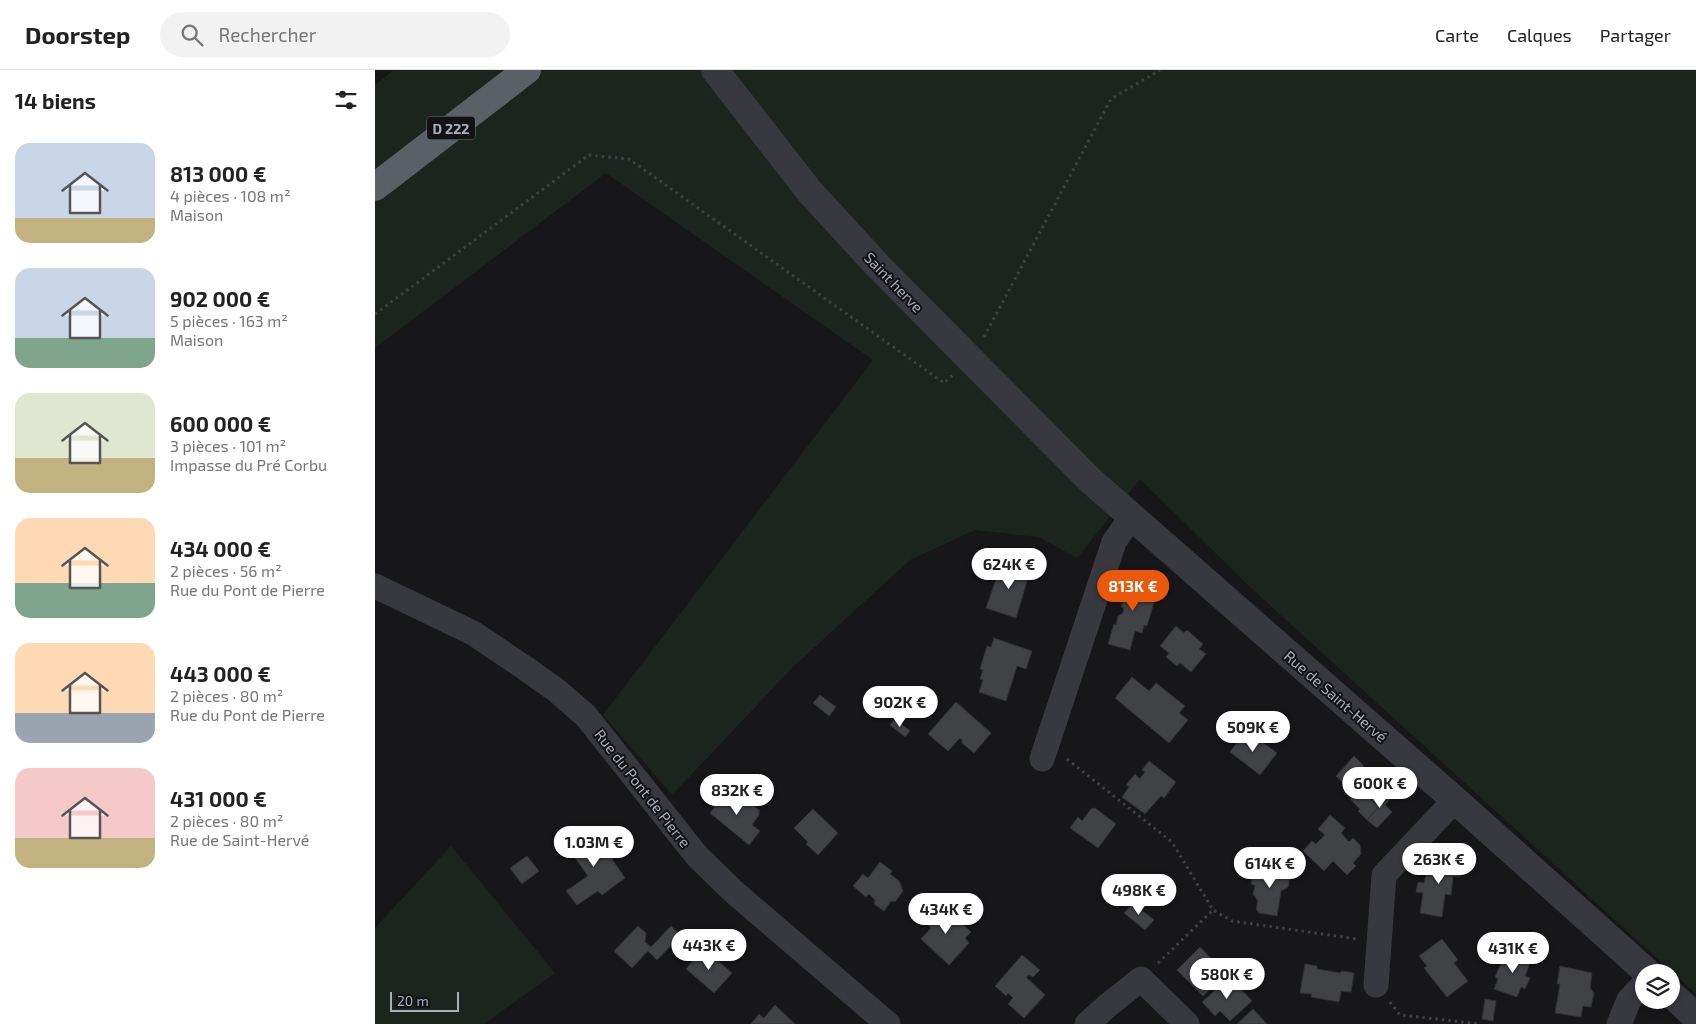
<!DOCTYPE html>
<html lang="fr">
<meta charset="utf-8">
<style>
:root{--surface:#fff;--page:#f2f2f2;--text:#222;--muted:#767676;--line:#e0e0e0;--accent:#ea580c}
body{margin:0;font-family:"Exo 2",sans-serif;background:var(--page);color:var(--text);height:100vh;display:flex;flex-direction:column;font-size:19px;white-space:nowrap}
*{box-sizing:border-box;margin:0}
p{font-size:16px;color:var(--muted)}
.icon{flex:none;width:28px;height:28px;fill:none;stroke:currentColor;stroke-width:2;stroke-linecap:round;stroke-linejoin:round}
.map{position:relative;flex:1;overflow:hidden}
.side{display:flex;flex-direction:column;background:var(--surface);width:375px}
.side>*{flex:none}
.buttons{position:absolute;left:1260px;top:894px;display:grid;gap:10px}
.buttons a{display:grid;place-items:center;width:45px;height:45px;border-radius:50%;background:var(--surface);box-shadow:0 2px 8px #0003;font-size:25px}
.scale{position:absolute;left:15px;bottom:12px;width:69px;box-sizing:border-box;padding-left:5px;border:2px solid #a8afba;border-top:0;font-size:14px;line-height:18px;white-space:nowrap;color:#a8afba;-webkit-text-stroke:4px #121214;paint-order:stroke}
.price{position:absolute;translate:-50% -42px;padding:0 11px;border-radius:18px;background:#fff;color:#222;font-size:16px;line-height:32px;filter:drop-shadow(0 1px 2px #0008)}
.price::after{content:'';position:absolute;left:50%;top:30px;width:15px;height:11px;margin-left:-8px;background:inherit;clip-path:polygon(0 0,100% 0,50% 100%)}
.price.selected{background:var(--accent);color:#fff}
ul{padding:0;list-style:none}
li{display:flex;align-items:center;gap:15px;height:125px;padding:0 15px}
li span{display:grid;place-items:center;flex:none;width:140px;height:100px;border-radius:15px;color:#555}
li>.icon{margin-inline-start:auto}
span .icon{width:60px;height:60px;fill:#fffc;stroke-width:1}
li b{font-size:21px}
h2{display:flex;justify-content:space-between;align-items:center;height:60px;padding:0 15px;font-size:21px}
header{display:flex;align-items:center;gap:30px;box-sizing:border-box;height:70px;padding:0 25px;background:var(--surface);border-bottom:1px solid var(--line)}
header strong{font-size:24px}
nav{display:flex;gap:28px;margin-inline-start:auto;font-size:18px}
.search{width:350px;height:45px;background:var(--page);display:flex;align-items:center;gap:12px;box-sizing:border-box;padding:0 18px;border-radius:28px;color:var(--muted);font-size:19px}
main{display:flex;flex:1;min-height:0}
.map>svg:first-child{display:block}
</style>
<header>
<strong>Doorstep</strong>
<div class="search"><svg class="icon" aria-label="search" viewBox="0 0 24 24"><circle cx="10" cy="10" r="6"/><path d="M15 15l6 6"/></svg>Rechercher</div>
<nav><a>Carte</a><a>Calques</a><a>Partager</a></nav>
</header>
<main>
<section class="side">
<h2>14 biens<svg class="icon" aria-label="filters" viewBox="0 0 24 24"><path d="M4 7h16M4 17h16"/><circle cx="9" cy="7" r="2"/><circle cx="15" cy="17" r="2"/></svg></h2>
<ul>
<li><span style="background:linear-gradient(#c9d6e8 75%,#c2b280 0)"><svg class="icon" aria-label="home" viewBox="0 0 24 24"><path d="M3 11l9-7 9 7M6 9v11h12V9"/></svg></span><div><b>813 000 €</b><p>4 pièces · 108 m²</p><p>Maison</p></div></li>
<li><span style="background:linear-gradient(#c9d6e8 70%,#7fa58c 0)"><svg class="icon" aria-label="home" viewBox="0 0 24 24"><path d="M3 11l9-7 9 7M6 9v11h12V9"/></svg></span><div><b>902 000 €</b><p>5 pièces · 163 m²</p><p>Maison</p></div></li>
<li><span style="background:linear-gradient(#dfe7d0 65%,#c2b280 0)"><svg class="icon" aria-label="home" viewBox="0 0 24 24"><path d="M3 11l9-7 9 7M6 9v11h12V9"/></svg></span><div><b>600 000 €</b><p>3 pièces · 101 m²</p><p>Impasse du Pré Corbu</p></div></li>
<li><span style="background:linear-gradient(#ffd9b3 65%,#7fa58c 0)"><svg class="icon" aria-label="home" viewBox="0 0 24 24"><path d="M3 11l9-7 9 7M6 9v11h12V9"/></svg></span><div><b>434 000 €</b><p>2 pièces · 56 m²</p><p>Rue du Pont de Pierre</p></div></li>
<li><span style="background:linear-gradient(#ffd9b3 70%,#9aa5b1 0)"><svg class="icon" aria-label="home" viewBox="0 0 24 24"><path d="M3 11l9-7 9 7M6 9v11h12V9"/></svg></span><div><b>443 000 €</b><p>2 pièces · 80 m²</p><p>Rue du Pont de Pierre</p></div></li>
<li><span style="background:linear-gradient(#f6c9c9 70%,#c2b280 0)"><svg class="icon" aria-label="home" viewBox="0 0 24 24"><path d="M3 11l9-7 9 7M6 9v11h12V9"/></svg></span><div><b>431 000 €</b><p>2 pièces · 80 m²</p><p>Rue de Saint-Hervé</p></div></li>
</ul>
</section>
<div class="map">
<svg width="1321" height="954" viewBox="0 0 1321 954">
<rect width="100%" height="100%" fill="#171719"/>
<g fill="#1c251d">
<path d="M19,0H1321V924L875,517L765,409L702,488L664,467L600,460L535,490L417,598L297,725L228,645L498,290L231,103L0,278V15Z"/>
<path d="M76,776L180,903L109,954H0V858Z"/>
</g>
<g fill="#414246" stroke="#313136">
<path d="M627,492L640,497L645,495L652,497L655,501L641,548L611,538Z"/>
<path d="M757,504L779,511L774,530L779,532L772,556L769,555L767,563L760,561L755,580L733,574L739,554L741,555L743,546L748,543L749,538L746,537Z"/>
<path d="M801,556L809,563L812,560L828,574L824,579L831,584L816,602L805,593L802,596L791,587L794,583L785,576Z"/>
<path d="M619,568L657,581L651,599L642,596L631,631L604,622L608,610L605,609L608,600L605,599L612,576L616,577Z"/>
<path d="M757,607L774,621L781,613L810,636L804,643L813,650L794,673L740,628Z"/>
<path d="M445,625L461,637L454,646L438,633Z"/>
<path d="M581,632L616,663L599,683L587,673V669H584L573,681L553,664Z"/>
<path d="M520,649L535,661L530,667L515,655Z"/>
<path d="M871,660L902,683L885,705L855,682Z"/>
<path d="M979,686L989,696L986,698L996,707L993,710V715L1001,723L995,729L1004,737L992,750L983,741L985,739L975,729L980,724L961,706Z"/>
<path d="M774,691L801,712L789,728L786,726L770,744L747,727L754,717L751,715L760,704L765,709L770,702L767,700Z"/>
<path d="M354,718L365,726L362,729L371,735L377,734L384,740V745L377,755L385,761L374,775L335,743Z"/>
<path d="M1008,720L1016,728L1010,735L1017,742L1002,758L992,750L1004,737L995,729L1001,723Z"/>
<path d="M720,738L741,754L723,778L695,758L703,747L707,751L716,739Z"/>
<path d="M438,739L463,763L443,785L431,774L433,772L419,758Z"/>
<path d="M955,745L970,758L966,763L974,772L978,768L985,775L986,784L978,793L981,796L972,805L958,791L949,801L928,781L937,771L941,774L950,765L943,759Z"/>
<path d="M213,763L219,770L226,766L241,787L237,789L250,808L227,825L223,821L202,835L191,821L213,806L193,778Z"/>
<path d="M1064,784L1088,787L1085,807L1078,806L1076,825L1070,824L1067,847L1045,843L1048,823L1041,822L1043,812L1049,813L1051,804L1061,805Z"/>
<path d="M152,786L164,801L147,814L135,798Z"/>
<path d="M505,792L517,801L515,804L524,811L528,821L520,832L516,831L509,841L499,834L500,830L494,824L491,827L478,816L488,804L493,808Z"/>
<path d="M881,793L895,796L888,801L881,799Z"/>
<path d="M895,796L911,799L915,806L913,817L906,821L902,846L884,843L881,839L883,832L880,826L878,825L880,815L876,814L879,798L888,801Z"/>
<path d="M758,833L779,850L770,860L749,843Z"/>
<path d="M567,835L596,862L590,868L594,873L574,895L546,869L556,858L550,852Z"/>
<path d="M263,856L271,863L270,872L276,877L296,856L306,865L282,890L273,881L257,898L239,881Z"/>
<path d="M1067,869L1083,890L1079,893L1093,911L1072,927L1049,898L1052,896L1044,886Z"/>
<path d="M825,877L851,904L828,926L802,900Z"/>
<path d="M328,878L357,903L339,923L311,899Z"/>
<path d="M1132,880L1156,890L1150,906L1155,908L1150,919L1146,917L1142,927L1119,919L1123,909L1120,907Z"/>
<path d="M647,885L665,900L658,907L654,905L651,907L670,925L649,948L633,934L638,928L633,923L631,926L620,916Z"/>
<path d="M930,894L942,896V899L965,903L967,901L979,903L976,922L966,921L964,932L936,927L937,924L925,923Z"/>
<path d="M1185,896L1217,903L1215,918L1219,923L1216,937L1208,936L1206,947L1180,943L1185,914H1182Z"/>
<path d="M855,907L877,931L855,951L845,941L840,946L827,932Z"/>
<path d="M1110,929L1121,931L1118,951L1107,949Z"/>
<path d="M400,935L420,954H376L384,944L389,948Z"/>
<path d="M878,939L892,954H862Z"/>
</g>
<g fill="none" stroke-linecap="round" stroke-linejoin="round">
<g stroke="#3d4146" stroke-width="3" stroke-dasharray="2.5 4" stroke-linecap="butt">
<path d="M0,244L214,85L254,89L569,313L578,305"/>
<path d="M609,267L736,29L785,0"/>
<path d="M692,689L797,772L838,840L857,851L982,869"/>
<path d="M783,893L838,840"/>
<path d="M1015,932L1025,945L1105,954"/>
</g>
<g stroke="#38393f" stroke-width="25">
<path d="M0,516L98,563L150,598L181,620L211,646L322,786L359,822L513,954"/>
<path d="M667,689L739,472L757,446"/>
<path d="M1001,915L1009,805L1080,730"/>
<path d="M712,954L732,936L766,909L812,954"/>
<path d="M1244,954L1254,930L1269,914"/>
</g>
<g stroke="#38393f" stroke-width="28">
<path d="M340,0L435,122L502,195L715,410L1080,730L1272,902"/>
<path d="M1296,924L1321,947"/>
</g>
<path stroke="#5b6067" stroke-width="28" d="M0,117L152,0"/>
</g>
<g text-anchor="middle" dominant-baseline="central" stroke-width="4" stroke-linejoin="round" paint-order="stroke">
<rect fill="#121214" stroke="#7b8088" stroke-width="1" x="52" y="46.5" width="48" height="23" rx="4"/>
<g font-size="14" font-weight="bold" fill="#a8afba">
<text x="76" y="58">D 222</text>
</g>
<g font-size="15" fill="#a8afba" stroke="#121214">
<text transform="translate(519 212) rotate(46)">Saint herve</text>
<text transform="translate(961 626) rotate(41)">Rue de Saint-Hervé</text>
<text transform="translate(268 718) rotate(52)">Rue du Pont de Pierre</text>
</g>
</g>
</svg>
<div class="buttons">
<a><svg class="icon" aria-label="layers" viewBox="0 0 24 24"><path d="M12 4l9 5-9 5-9-5zM3 14l9 5 9-5"/></svg></a>
</div>
<div class="scale">20 m</div>
<b class="price" style="left:634px;top:520px">624K €</b>
<b class="price selected" style="left:758px;top:542px">813K €</b>
<b class="price" style="left:525px;top:658px">902K €</b>
<b class="price" style="left:878px;top:683px">509K €</b>
<b class="price" style="left:1005px;top:739px">600K €</b>
<b class="price" style="left:362px;top:746px">832K €</b>
<b class="price" style="left:219px;top:798px">1.03M €</b>
<b class="price" style="left:1064px;top:815px">263K €</b>
<b class="price" style="left:895px;top:819px">614K €</b>
<b class="price" style="left:764px;top:846px">498K €</b>
<b class="price" style="left:571px;top:865px">434K €</b>
<b class="price" style="left:334px;top:901px">443K €</b>
<b class="price" style="left:1138px;top:904px">431K €</b>
<b class="price" style="left:852px;top:930px">580K €</b>
</div>
</main>
